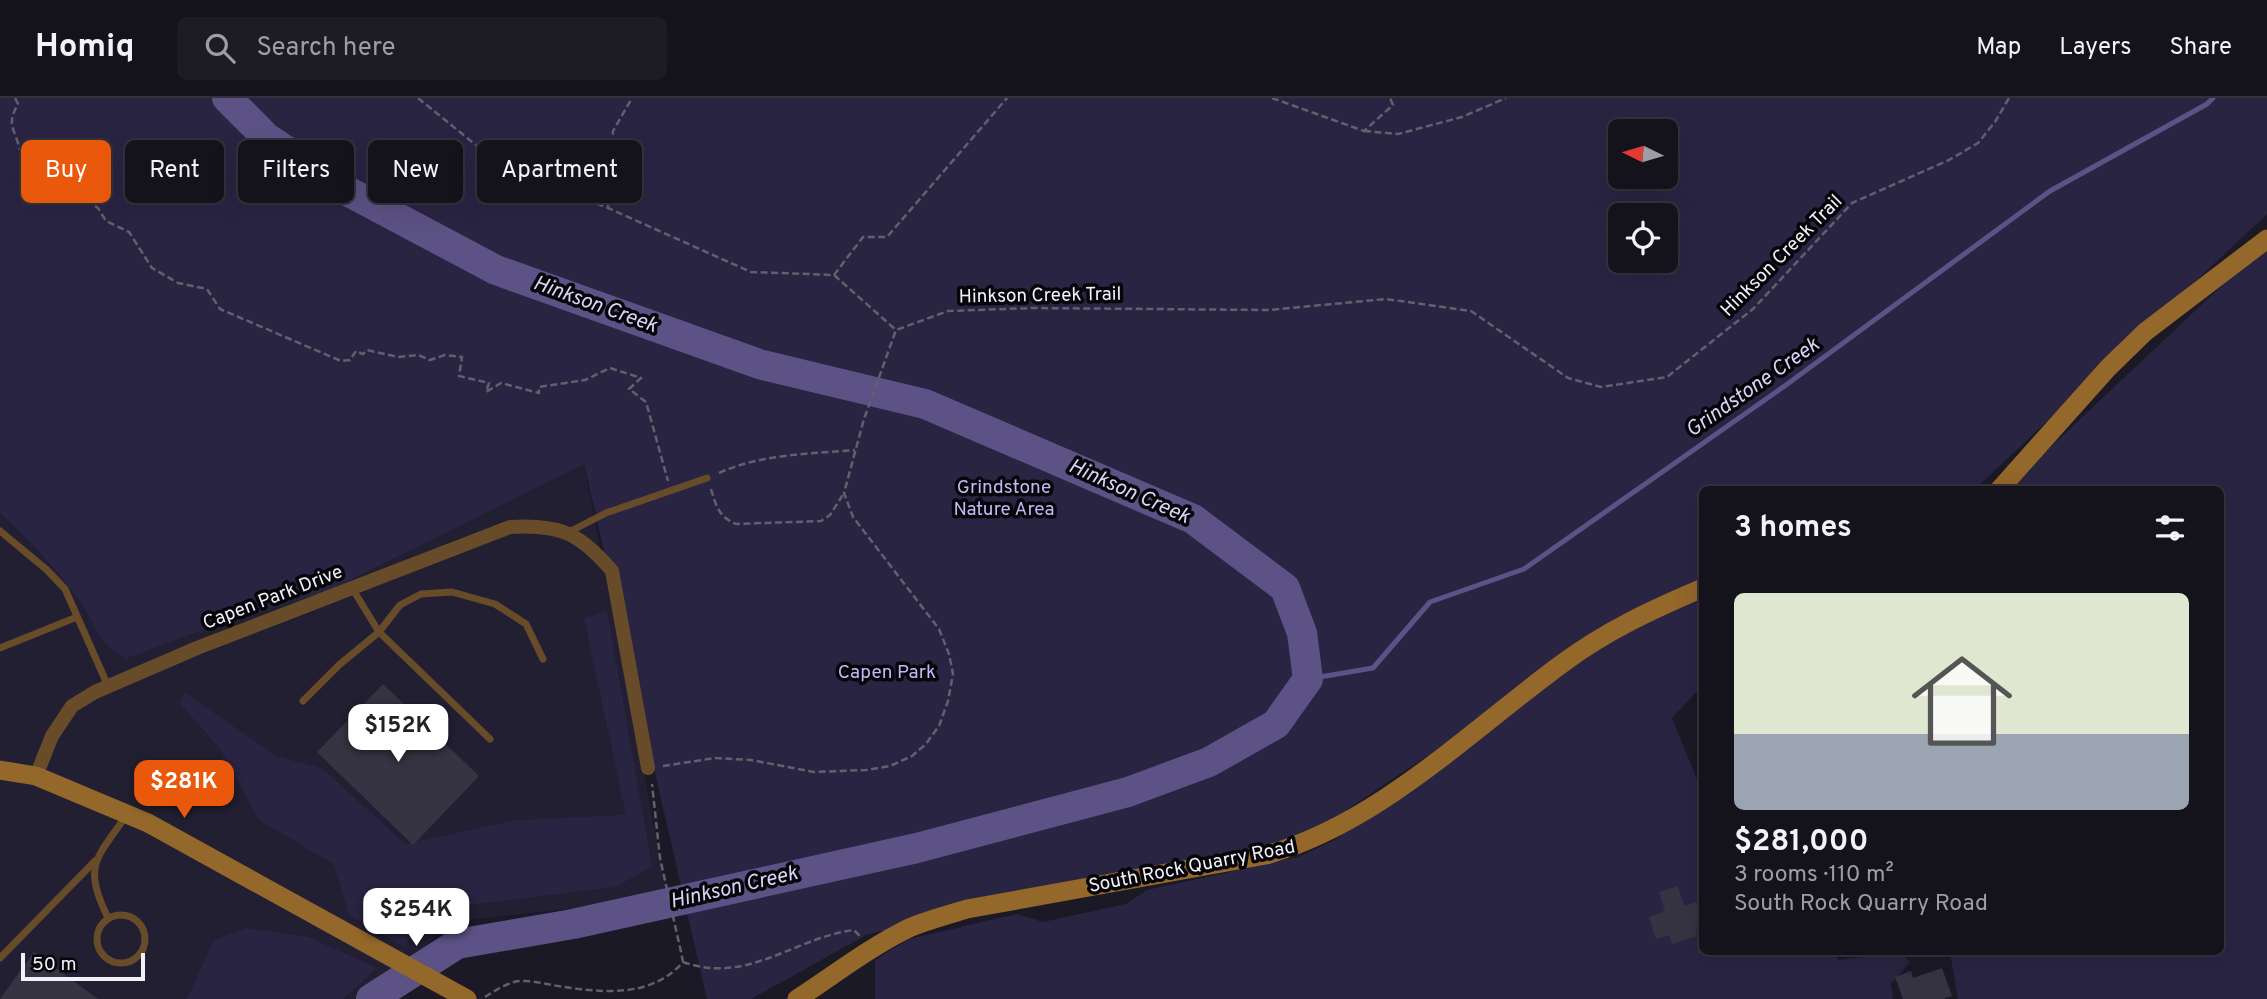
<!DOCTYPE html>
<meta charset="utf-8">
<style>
:root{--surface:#14131c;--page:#1d1c25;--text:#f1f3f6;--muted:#9d9ea3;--line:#33323b;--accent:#ea580c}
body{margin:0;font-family:Overpass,sans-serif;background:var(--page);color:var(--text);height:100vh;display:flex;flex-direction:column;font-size:26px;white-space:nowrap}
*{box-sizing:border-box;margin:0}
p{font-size:23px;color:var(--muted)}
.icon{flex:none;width:38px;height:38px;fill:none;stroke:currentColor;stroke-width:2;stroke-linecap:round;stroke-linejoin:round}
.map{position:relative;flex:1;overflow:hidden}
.side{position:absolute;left:1699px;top:388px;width:525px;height:469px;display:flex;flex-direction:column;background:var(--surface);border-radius:10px;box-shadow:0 7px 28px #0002,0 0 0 2px var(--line)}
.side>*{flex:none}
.guide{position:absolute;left:21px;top:42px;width:665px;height:63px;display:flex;gap:14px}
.needle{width:46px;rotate:275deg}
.buttons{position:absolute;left:1608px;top:21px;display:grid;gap:14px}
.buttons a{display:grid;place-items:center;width:70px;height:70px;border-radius:10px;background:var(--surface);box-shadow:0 7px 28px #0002,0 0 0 2px var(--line);font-size:35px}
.scale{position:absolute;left:21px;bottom:18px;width:124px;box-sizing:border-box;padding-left:7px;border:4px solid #f2f1fa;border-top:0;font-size:19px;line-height:24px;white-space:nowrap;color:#f2f1fa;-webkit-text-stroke:5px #06060a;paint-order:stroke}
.price{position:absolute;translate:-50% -60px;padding:0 16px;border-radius:14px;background:#fff;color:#222;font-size:23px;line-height:46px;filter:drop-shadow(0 2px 4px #0008)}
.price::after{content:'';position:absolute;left:50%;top:42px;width:21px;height:16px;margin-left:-10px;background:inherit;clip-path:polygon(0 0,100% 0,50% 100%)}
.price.selected{background:var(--accent);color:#fff}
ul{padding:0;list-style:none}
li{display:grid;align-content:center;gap:14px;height:371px;padding:0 35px}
li span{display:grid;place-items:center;height:217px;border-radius:10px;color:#555}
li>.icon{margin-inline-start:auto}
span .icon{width:126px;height:126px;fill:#fffc;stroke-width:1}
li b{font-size:30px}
h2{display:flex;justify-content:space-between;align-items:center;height:84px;padding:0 35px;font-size:30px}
.tag{padding:0 24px;border-radius:10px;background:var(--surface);box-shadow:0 7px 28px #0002,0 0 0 2px var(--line);font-size:24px;line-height:63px}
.tag.selected{background:var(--accent);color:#fff}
header{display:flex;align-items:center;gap:42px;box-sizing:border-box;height:98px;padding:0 35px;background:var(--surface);border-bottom:2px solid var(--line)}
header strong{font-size:33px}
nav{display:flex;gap:38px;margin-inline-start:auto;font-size:24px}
.search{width:490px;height:63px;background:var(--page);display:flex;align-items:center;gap:18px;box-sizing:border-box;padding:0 24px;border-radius:10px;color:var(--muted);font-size:26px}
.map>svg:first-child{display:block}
</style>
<header>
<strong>Homiq</strong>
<div class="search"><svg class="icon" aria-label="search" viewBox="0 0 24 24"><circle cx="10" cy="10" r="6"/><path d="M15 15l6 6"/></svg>Search here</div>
<nav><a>Map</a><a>Layers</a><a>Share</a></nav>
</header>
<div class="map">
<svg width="2267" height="901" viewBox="0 0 2267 901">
<rect width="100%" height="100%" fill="#1b1926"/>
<path fill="#221f32" d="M583,362L667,794L630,804L450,824L374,901H0V407Z"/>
<g fill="#2a2443" fill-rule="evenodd">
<path d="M0,0H2267V116L1974,392H1703V497L1650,518L1703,502V587L1672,620L1703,696V854H1836L1838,862L1900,854L1910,864L1891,886L1893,901H875V862L909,841L1017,816L1043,824L1126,806L1147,792L1298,759L1335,742L1444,663L1479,623L1287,752L868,836L751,901H707L584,366L330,492L205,531L127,560C96,547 96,523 77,499C54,469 28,440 0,415ZM1620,33H1666V79H1620ZM1620,117H1666V163H1620Z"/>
<path d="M2267,145V901H1958L1950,854H2221V392H2005Z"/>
<path d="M607,513L652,768L616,789L436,811L404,849L349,817L334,766L259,722L219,649L180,606L184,594L276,658L323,671L405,746L517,722L626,717L584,520Z"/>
<path d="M246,830L308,839L377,870L343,901H187L214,842Z"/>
</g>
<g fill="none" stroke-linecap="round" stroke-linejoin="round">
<path stroke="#5c5285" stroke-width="5" d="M1308,581L1373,570L1430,504L1524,471L1786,287L2050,93L2207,6L2213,0"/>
<path stroke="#5c5285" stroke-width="30" d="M227,0L267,40L351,95L496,172L759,266L925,306L1193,421L1285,490L1302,535L1308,581L1276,626L1209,664L1128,694L917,750L573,826L457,846L371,901"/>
</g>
<g fill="#363442">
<path d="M383,586L479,678L413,747L317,654Z"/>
<path d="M1678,788L1684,808L1700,803L1703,827L1695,829L1697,838L1672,846L1669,837L1656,841L1649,819L1665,813L1659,794Z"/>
<path d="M34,854L98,901H0Z"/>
<path d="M1942,870L1952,898L1943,901H1903L1895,879L1911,873L1913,880Z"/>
</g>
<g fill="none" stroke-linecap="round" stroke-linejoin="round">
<g stroke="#62606c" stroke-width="2.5" stroke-dasharray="7 3.5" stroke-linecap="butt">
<path d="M15,0L18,6C9,22 11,26 17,42C24,63 19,66 44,72L42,77L58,92L81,98L98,110L106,123L129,134L152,170L178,185L207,191L220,211L341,263L350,262L356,253L363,256L367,252L398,259L418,257L430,262L445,257L462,259L459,278L489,285L486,294L501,285L539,295V289L585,282L610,270L641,280L629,291L646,304L668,383"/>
<path d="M418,0L503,69L608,110L751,174L834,177L896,232"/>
<path d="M1272,0L1364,33L1393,7L1390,0"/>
<path d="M1364,33L1398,36L1462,19L1506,0"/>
<path d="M608,110L613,33L632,0"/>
<path d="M834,177L863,139H887L1007,0"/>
<path d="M719,375C761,356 809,356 855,352"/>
<path d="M711,391C716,408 719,419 736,426L821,423L830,417L844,395"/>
<path d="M663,668L715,660L751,662L814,674L866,672L890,668L912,658L926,646L939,628L948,603L953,576L949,556L939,531L853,419L844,395L864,321L896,232L948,213L1032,210L1269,212L1386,201L1471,213L1568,280L1601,289L1667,279L1753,211L1852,105L1949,62L1978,45L1995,24L2009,0"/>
<path d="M683,864C748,887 793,840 854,832L860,838"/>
<path d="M485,899C494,893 504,887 514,884C526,881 541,885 552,887C600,895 651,901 683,864L681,854L660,760L652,686"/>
</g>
<g stroke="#684c29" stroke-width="7">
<path d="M0,433L47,472L65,491L108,588"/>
<path d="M569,434L606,415L707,380"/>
<path d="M352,490L379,534L490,641"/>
<path d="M0,550L77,519"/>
<path d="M303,603L339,567L379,534L400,507L421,496L452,494L495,506L526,526L543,561"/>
<circle cx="121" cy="841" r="24"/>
<path d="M108,820C83,768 95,762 126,718"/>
<path d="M0,860L95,763"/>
</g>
<path stroke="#684c29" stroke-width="14" d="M36,678L52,638L72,608L95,594L197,550L510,429C560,426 580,435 612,473L648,670"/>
<g stroke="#94672a" stroke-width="19">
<path d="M1999,392L2108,270L2145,234L2267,141"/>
<path d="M0,672L36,678L148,725L467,901"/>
<path d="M797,901C834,877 870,849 909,830C928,822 948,817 967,811L1266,757C1378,726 1471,632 1563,565C1606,533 1653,511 1703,490"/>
</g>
</g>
<g text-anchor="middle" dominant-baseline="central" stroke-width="7" stroke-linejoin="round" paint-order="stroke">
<g font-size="19" fill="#f2f1fa" stroke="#06060a">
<text transform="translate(1782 158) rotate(-45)">Hinkson Creek Trail</text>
<text transform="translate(1040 198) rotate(-1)">Hinkson Creek Trail</text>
<text transform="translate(273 500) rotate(-21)">Capen Park Drive</text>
<text transform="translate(1192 769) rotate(-11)">South Rock Quarry Road</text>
</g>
<g font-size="19" fill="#c2b8f7" stroke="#06060a">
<text x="1004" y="390">Grindstone<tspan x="1004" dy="22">Nature Area</tspan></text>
<text x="887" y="575">Capen Park</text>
</g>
<g font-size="21" font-style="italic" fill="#d9d4f5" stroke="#06060a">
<text transform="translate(595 207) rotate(20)">Hinkson Creek</text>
<text transform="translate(1753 290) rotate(-35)">Grindstone Creek</text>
<text transform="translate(1129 394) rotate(24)">Hinkson Creek</text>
<text transform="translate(734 790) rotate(-13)">Hinkson Creek</text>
</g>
</g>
</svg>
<div class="buttons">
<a><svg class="needle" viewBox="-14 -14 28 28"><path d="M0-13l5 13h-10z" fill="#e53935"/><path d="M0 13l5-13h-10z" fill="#9d9ea3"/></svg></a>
<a><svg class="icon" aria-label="locate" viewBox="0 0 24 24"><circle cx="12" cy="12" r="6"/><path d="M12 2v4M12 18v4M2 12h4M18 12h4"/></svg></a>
</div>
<div class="scale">50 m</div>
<b class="price" style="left:398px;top:666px">$152K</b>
<b class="price selected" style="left:184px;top:722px">$281K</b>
<b class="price" style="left:416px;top:850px">$254K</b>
<div class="guide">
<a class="tag selected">Buy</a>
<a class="tag">Rent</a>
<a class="tag">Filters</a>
<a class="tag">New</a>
<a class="tag">Apartment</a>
</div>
<section class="side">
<h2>3 homes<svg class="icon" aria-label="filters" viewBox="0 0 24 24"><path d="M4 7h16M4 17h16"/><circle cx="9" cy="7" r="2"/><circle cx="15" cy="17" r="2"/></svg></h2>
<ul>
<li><span style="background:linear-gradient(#dfe7d0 65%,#9aa5b1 0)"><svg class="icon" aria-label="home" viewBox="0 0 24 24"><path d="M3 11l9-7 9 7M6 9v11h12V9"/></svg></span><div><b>$281,000</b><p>3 rooms · 110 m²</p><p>South Rock Quarry Road</p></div></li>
</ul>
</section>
</div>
